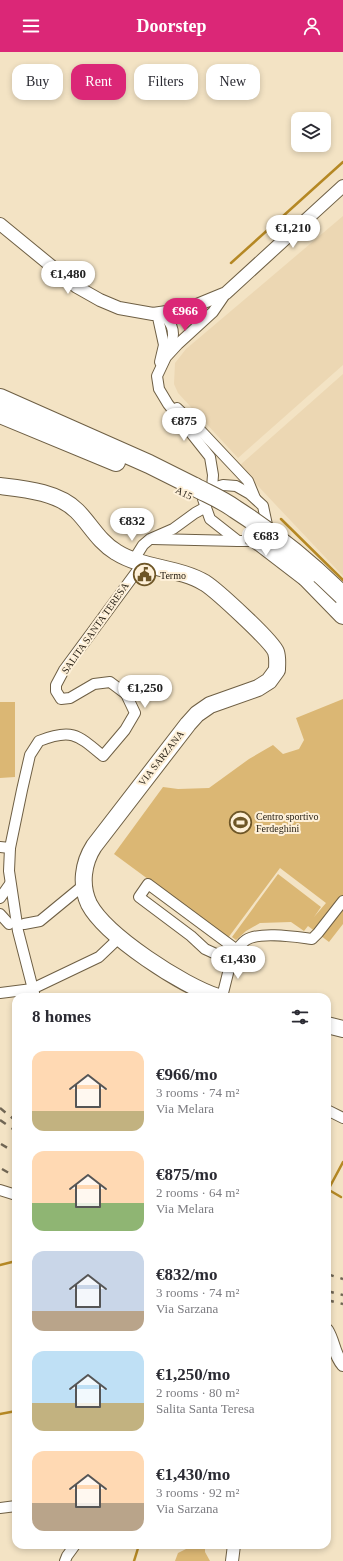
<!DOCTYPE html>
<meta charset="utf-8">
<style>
:root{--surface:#fff;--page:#f2f2f3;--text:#2b2b33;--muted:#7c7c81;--accent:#db2777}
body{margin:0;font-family:Georgia,serif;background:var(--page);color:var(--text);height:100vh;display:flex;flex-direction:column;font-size:15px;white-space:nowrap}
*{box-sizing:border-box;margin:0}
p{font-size:13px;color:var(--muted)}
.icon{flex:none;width:22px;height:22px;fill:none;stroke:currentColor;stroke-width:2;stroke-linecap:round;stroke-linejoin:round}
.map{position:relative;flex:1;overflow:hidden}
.drawer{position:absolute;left:12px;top:941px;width:319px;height:556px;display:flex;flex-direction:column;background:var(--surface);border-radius:12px;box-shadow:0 2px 6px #0003}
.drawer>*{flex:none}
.guide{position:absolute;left:12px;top:12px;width:319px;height:36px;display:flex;gap:8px}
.buttons{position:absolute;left:291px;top:60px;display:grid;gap:8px}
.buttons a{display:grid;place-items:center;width:40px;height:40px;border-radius:8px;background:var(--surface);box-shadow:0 2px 6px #0003;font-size:20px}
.price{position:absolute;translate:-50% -34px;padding:0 9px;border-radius:14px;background:#fff;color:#222;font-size:13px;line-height:26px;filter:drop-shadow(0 1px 2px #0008)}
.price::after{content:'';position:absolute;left:50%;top:24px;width:12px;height:9px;margin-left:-6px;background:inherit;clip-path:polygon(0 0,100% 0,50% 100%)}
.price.selected{background:var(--accent);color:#fff}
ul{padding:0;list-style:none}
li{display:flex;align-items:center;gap:12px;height:100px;padding:0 20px}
li span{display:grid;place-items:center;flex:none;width:112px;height:80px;border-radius:12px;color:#555}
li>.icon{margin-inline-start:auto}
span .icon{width:48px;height:48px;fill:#fffc;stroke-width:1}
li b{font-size:17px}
h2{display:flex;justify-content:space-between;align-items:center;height:48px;padding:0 20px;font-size:17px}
.chip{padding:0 14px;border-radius:12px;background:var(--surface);box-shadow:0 2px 6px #0003;font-size:14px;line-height:36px}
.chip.selected{background:var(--accent);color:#fff}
header{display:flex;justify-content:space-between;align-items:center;height:52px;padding:0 20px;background:var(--accent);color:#fff;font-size:18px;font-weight:600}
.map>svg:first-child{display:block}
</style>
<header><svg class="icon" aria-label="menu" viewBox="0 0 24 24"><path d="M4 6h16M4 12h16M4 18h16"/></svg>Doorstep<svg class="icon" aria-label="person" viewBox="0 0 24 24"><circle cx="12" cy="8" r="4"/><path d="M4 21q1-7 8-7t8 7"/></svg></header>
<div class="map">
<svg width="343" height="1509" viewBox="0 0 343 1509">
<rect width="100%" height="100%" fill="#f3e3c4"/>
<g fill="#ecd7b3">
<path d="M343,164V313L238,406L178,341L174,332L175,311L186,297Z"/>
<path d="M343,322V524L239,414Z"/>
</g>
<g fill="#dbb774">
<path d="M343,647V872L329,890L308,874L304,879L291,870L260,871L246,879L236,888L232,885L278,822L321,855L314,865L326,851L280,816L228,886L114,802L163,735L178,737L209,736L249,707L273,693L283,702L299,697L304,688L296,666Z"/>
<path d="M0,650H15V725L0,726Z"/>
<path d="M205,1495V1500L210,1509H175L178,1501L188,1496Z"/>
</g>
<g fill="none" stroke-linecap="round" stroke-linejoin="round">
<g stroke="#b58824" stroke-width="2.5">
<path d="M231,211L343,110"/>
<path d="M281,467L343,528"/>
<path d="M329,1138L341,1145"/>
<path d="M327,1140L343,1110"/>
<path d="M0,1213L16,1209"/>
<path d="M0,1362L16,1359"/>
<path d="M134,1509L139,1493"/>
</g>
<defs>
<g id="minor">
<path d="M157,261L164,293L160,310"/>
<path d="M162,261C174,273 176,282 169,298"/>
<path d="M177,356L200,378L248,429L255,446"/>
<path d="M223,433L236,434L250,442L263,454L267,473L251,489H238L210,467L203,447L212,436Z"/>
<path d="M212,436L213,423L210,405L168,352L159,337L157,324L166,305L178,292L213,260L226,241"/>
<path d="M152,487L238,489"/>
<path d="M133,509L143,493L150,487L173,477L195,461L206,455"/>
<path d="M0,795L10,796"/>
<path d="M0,846L10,832"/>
<path d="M0,862L9,872"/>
<path d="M24,872L40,869L85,832"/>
<path d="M234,903C237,898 240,892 246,888C260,879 296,885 312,887L318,881L343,849"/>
<path d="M0,941L32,937L99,905L120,885"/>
<path d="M35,945L18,879L9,819L10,796L22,738L30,703L39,689C72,676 78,683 103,704L125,678L135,661L126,642L110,630L94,632L70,646L61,647L56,639V633L64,618L143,511"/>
<path d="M222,945L231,909L205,897L191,884L139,845L148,832L237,898"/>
<path d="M327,1058L343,1066"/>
<path d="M0,1138L16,1143"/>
<path d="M0,1456L16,1454"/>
<path d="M65,1509L67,1504L75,1493"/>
</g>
<g id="tertiary">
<path d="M0,172L77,235L100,248L119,256L153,262L187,257L226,241L343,134"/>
<path d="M327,1278C334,1289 334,1303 343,1313"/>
<path d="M232,1509L234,1493"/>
</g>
<g id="primary">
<path d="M0,434C25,437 58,440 77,459C90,472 99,490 116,500C143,517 178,515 205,531C216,538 272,589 276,600C278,606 277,613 277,618L269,629L258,636L210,653L197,662L188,672L94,794C83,811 80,833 89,852C106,884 183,934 218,945"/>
<path d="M327,973L343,977"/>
</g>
<g id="motorway">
<path d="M0,346L149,412L195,435"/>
<path d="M0,362L116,410"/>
<path d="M306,525L343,563"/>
</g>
</defs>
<use href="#minor" stroke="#6e5f44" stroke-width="12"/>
<use href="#tertiary" stroke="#6e5f44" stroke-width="14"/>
<use href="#primary" stroke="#6e5f44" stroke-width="18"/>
<use href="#motorway" stroke="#6e5f44" stroke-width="20"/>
<use href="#minor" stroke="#fff" stroke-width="10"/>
<use href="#tertiary" stroke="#fff" stroke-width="12"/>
<use href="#primary" stroke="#fff" stroke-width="16"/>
<use href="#motorway" stroke="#fff" stroke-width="18"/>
<g stroke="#706654" stroke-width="2.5" stroke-dasharray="7 7" stroke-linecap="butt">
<path d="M0,1056L16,1069"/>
<path d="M0,1068L16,1079"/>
<path d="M1,1092L16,1101"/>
<path d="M2,1117L16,1125"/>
<path d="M327,1222L343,1227"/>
<path d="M327,1239L343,1243"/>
<path d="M327,1248L343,1252"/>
</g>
<defs>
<g id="motorway-bridge">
<path d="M195,435C208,442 223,448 235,457C274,482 310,511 343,544"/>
<path d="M251,483L306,525"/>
</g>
</defs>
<use href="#motorway-bridge" stroke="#6e5f44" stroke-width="20" stroke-linecap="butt"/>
<use href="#motorway-bridge" stroke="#fff" stroke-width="18"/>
</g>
<defs>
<symbol id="civic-ring" viewBox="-11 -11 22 22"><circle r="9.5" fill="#fef0d8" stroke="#6e5627" stroke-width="1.5"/><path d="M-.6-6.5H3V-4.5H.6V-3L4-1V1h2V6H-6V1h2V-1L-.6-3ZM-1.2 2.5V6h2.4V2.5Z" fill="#6e5627"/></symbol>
<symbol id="stadium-ring" viewBox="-11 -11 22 22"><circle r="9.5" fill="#fef0d8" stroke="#6e5627" stroke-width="1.5"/><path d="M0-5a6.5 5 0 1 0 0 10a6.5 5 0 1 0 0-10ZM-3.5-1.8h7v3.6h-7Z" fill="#6e5627"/></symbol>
</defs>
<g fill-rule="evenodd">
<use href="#civic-ring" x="132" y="510" width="25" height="25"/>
<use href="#stadium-ring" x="228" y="758" width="25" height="25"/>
</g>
<g text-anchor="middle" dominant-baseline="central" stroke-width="4" stroke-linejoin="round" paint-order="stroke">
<g font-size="10" fill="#292217" stroke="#fef0d8">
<text transform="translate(184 441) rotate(27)">A15</text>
<text transform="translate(95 576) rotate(-55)">SALITA SANTA TERESA</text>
<text transform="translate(161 706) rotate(-52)">VIA SARZANA</text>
</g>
<g font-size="10" fill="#292217" stroke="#fef0d8" text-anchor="start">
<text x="160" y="523">Termo</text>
<text x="256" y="764">Centro sportivo<tspan x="256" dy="12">Ferdeghini</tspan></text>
</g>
</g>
</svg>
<div class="buttons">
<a><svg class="icon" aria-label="layers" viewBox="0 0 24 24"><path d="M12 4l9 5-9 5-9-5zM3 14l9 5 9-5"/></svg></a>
</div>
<b class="price" style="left:293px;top:197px">€1,210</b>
<b class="price" style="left:68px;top:243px">€1,480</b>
<b class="price selected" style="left:185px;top:280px">€966</b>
<b class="price" style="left:184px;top:390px">€875</b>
<b class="price" style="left:132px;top:490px">€832</b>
<b class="price" style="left:266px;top:505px">€683</b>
<b class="price" style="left:145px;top:657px">€1,250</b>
<b class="price" style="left:238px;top:928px">€1,430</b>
<div class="guide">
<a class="chip">Buy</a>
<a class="chip selected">Rent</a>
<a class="chip">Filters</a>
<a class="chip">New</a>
</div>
<section class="drawer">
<h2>8 homes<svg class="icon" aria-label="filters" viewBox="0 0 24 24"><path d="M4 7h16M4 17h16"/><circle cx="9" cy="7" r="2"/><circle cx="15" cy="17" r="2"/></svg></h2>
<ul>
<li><span style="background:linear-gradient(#ffd9b3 75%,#c2b280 0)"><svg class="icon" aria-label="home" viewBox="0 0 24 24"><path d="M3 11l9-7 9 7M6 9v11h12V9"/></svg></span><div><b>€966/mo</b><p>3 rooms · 74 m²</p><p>Via Melara</p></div></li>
<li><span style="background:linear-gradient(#ffd9b3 65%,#8fb573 0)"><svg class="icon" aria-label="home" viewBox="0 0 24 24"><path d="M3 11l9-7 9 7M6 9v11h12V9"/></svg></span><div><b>€875/mo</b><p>2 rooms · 64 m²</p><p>Via Melara</p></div></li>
<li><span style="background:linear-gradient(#c9d6e8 75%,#b9a48a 0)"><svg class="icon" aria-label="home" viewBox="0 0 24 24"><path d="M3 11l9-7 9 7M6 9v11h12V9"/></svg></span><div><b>€832/mo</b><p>3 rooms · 74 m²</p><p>Via Sarzana</p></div></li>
<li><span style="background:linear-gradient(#bfe0f5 65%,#c2b280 0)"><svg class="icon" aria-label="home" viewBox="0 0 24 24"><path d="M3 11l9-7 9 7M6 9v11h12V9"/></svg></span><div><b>€1,250/mo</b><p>2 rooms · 80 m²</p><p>Salita Santa Teresa</p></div></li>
<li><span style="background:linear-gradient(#ffd9b3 65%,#b9a48a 0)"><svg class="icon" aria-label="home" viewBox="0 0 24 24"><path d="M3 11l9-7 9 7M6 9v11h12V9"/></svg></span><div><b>€1,430/mo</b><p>3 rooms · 92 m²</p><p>Via Sarzana</p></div></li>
</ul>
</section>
</div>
